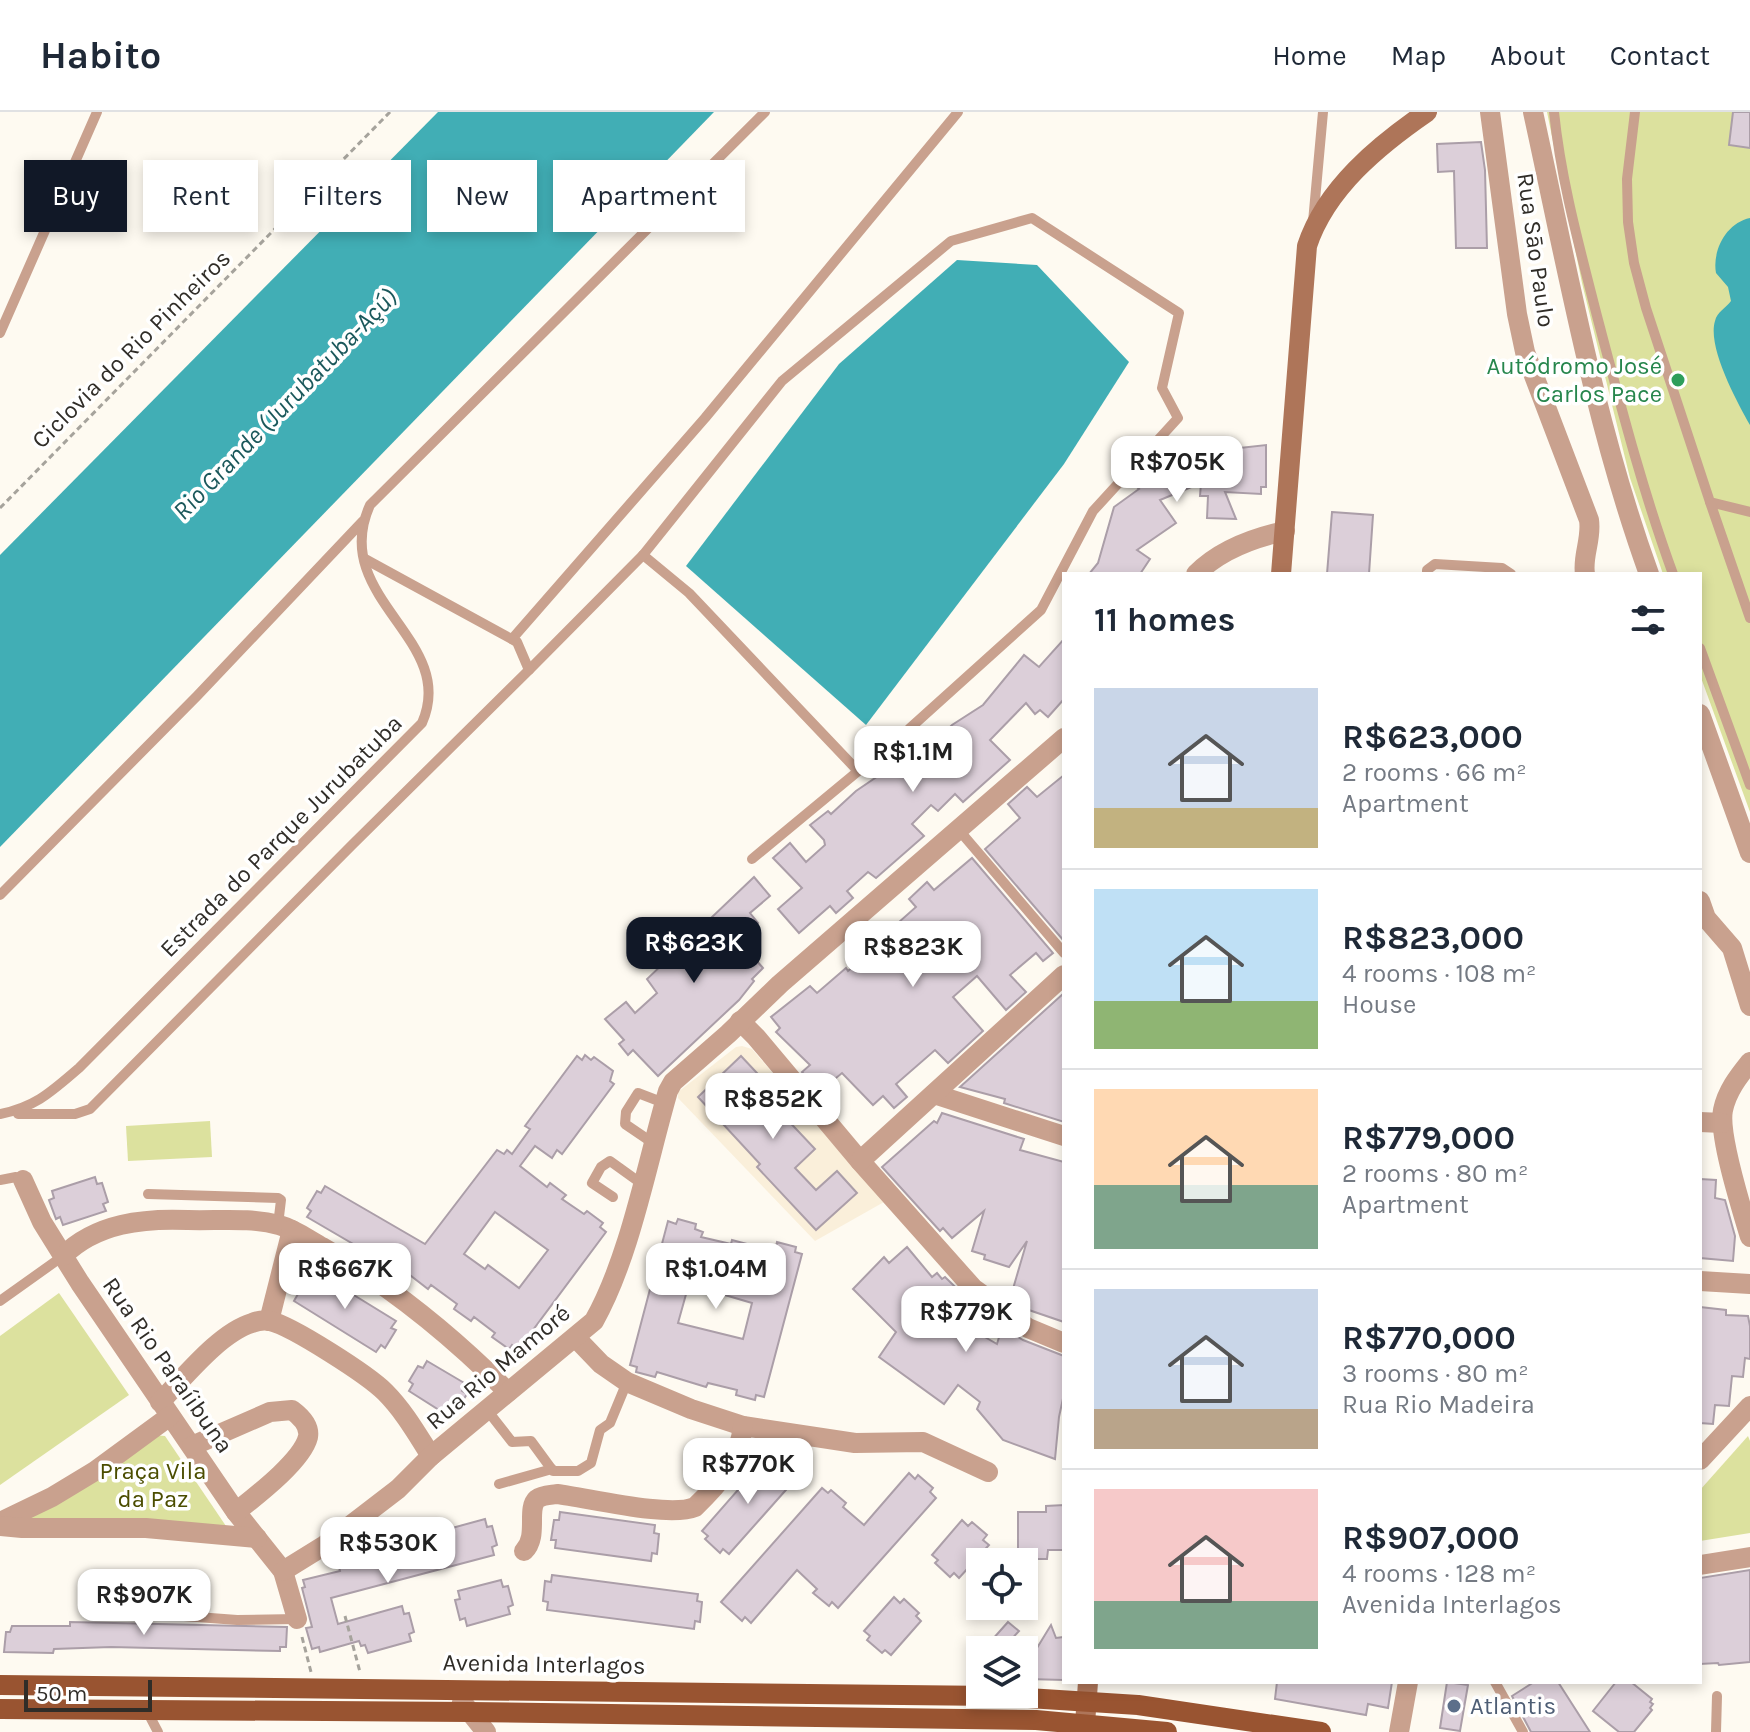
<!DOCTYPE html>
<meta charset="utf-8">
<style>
:root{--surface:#fff;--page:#f6f6f7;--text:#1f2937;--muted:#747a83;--line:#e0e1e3;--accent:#111827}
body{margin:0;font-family:Karla,sans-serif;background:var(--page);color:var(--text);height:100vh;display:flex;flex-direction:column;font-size:30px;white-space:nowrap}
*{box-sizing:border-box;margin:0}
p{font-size:26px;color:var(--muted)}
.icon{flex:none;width:44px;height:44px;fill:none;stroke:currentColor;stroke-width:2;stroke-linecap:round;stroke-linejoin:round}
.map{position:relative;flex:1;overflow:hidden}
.details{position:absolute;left:1062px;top:460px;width:640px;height:1112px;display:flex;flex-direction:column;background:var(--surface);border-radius:0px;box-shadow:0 4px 12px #0003}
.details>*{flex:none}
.hud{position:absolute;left:24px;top:48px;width:760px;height:72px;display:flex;gap:16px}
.buttons{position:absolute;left:966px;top:1436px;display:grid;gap:16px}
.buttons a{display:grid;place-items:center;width:72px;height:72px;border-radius:0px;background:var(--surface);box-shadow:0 4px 12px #0003;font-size:40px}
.scale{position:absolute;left:24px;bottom:20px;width:128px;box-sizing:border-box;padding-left:8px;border:4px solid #302d28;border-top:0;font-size:22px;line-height:28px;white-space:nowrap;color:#302d28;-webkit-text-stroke:6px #fff;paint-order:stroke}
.price{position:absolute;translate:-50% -68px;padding:0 18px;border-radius:16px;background:#fff;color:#222;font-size:26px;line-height:52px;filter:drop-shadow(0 2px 4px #0008)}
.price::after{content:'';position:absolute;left:50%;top:48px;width:24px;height:18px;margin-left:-12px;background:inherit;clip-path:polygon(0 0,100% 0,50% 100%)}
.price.selected{background:var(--accent);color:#fff}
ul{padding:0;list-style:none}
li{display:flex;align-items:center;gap:24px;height:200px;padding:0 32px}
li+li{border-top:2px solid var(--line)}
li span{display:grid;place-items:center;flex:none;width:224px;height:160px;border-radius:0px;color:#555}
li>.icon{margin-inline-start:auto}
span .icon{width:96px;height:96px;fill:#fffc;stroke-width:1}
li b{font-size:34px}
h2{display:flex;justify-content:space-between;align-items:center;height:96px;padding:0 32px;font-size:34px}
.chip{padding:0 28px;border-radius:0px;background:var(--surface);box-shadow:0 4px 12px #0003;font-size:28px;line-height:72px}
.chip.selected{background:var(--accent);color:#fff}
header{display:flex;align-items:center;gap:48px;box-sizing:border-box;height:112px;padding:0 40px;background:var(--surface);border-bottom:2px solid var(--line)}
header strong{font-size:38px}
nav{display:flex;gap:44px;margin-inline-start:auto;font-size:28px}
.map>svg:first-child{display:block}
</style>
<header>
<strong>Habito</strong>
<nav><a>Home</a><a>Map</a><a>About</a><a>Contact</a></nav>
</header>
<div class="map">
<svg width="1750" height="1620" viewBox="0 0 1750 1620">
<rect width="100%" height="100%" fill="#fefaf1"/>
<path fill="#faefda" d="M742,934L752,937L884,1090L815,1129L678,986V980L736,935Z"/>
<g fill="#dce19e">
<path d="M1547,0H1750V700L1700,563V462H1663L1630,366L1582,171Z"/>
<path d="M210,1009L212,1045L128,1049L126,1014Z"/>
<path d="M59,1181L129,1283L0,1373V1224Z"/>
<path d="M153,1323L165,1324L228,1417L26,1407Z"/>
<path d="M1748,1324L1750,1329V1421L1700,1429V1378Z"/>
</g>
<g fill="#41aeb5">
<path d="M438,0H714L0,735V443Z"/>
<path d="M1750,106V313C1737,290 1707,235 1715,209C1717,200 1726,196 1731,189L1728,175L1716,161C1712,139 1726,111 1750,106Z"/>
<path d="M957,148L1037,153L1129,250L1064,352L866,613L686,454L839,252Z"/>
</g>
<g fill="#dccfd9" stroke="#ab9ea8" stroke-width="2" fill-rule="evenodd">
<path d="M1733,0H1750V36L1729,33Z"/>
<path d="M1481,30L1485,58L1487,136H1456L1454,59L1438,60L1437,32Z"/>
<path d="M1266,333V375H1261V382L1225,380L1236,407L1207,406L1208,384H1200L1201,371L1160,388L1176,411L1137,438L1150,447L1140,462H1089L1098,451L1114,395L1139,377L1137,375L1176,353L1213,345V339Z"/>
<path d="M1332,400L1373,403L1369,462H1327Z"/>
<path d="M1064,527V587L1048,605L1040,598L1035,602L1026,591L990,628L1010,648L963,690L955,682L938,699L931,693L912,712L924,724L876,766L868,760L847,779L853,786L836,801L830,794L799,821L778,797L802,776L773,746L790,731L806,750L825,733L824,728L810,713L828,699L831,702L856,679L934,626L937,628L952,613L983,593L1024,543L1039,555Z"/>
<path d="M1064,663V829L985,737L1020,706L1008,692L1027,675L1037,685Z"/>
<path d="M972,746L1053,841L1043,849L1036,841L1010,863L1026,880L1006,898L977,864L953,885L983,919L948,951L935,938L896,972L907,985L894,996L883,984L873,993L842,961L819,980L802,960L810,953L776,920L780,916L771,905L810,874L817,881L846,856L848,859L881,830L883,833L904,816L899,810L916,795L909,787L927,770L934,778Z"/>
<path d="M754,765L770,784L750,801L758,811L739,829L763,856L752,867L754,869L739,888L658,964L633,938L628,943L619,932L624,928L605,907L626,890L635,901L657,881L647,867Z"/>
<path d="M1064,881V1010L1004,991L1005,987L960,975Z"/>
<path d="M585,943L591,948L594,945L613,959L610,969L614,972L562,1042L557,1038L552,1046L535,1034L520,1054L547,1075L550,1071L566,1083L562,1087L584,1102L587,1099L603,1111L600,1115L606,1120L518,1238L512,1233L509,1237L492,1225L495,1221L474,1205L471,1209L454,1197L457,1192L431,1173L428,1177L393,1150L391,1154L307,1105L311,1099L307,1096L317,1079L321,1081L325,1074L425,1132L497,1038L504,1042L507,1038L512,1042L530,1017L525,1014L539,995L577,944L582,948ZM495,1100L548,1138L519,1176L488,1153L485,1157L464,1142Z"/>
<path d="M741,944L788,994L781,1001L815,1037L795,1056L816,1078L837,1059L857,1081L816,1118L757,1055L760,1052L698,985Z"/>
<path d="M942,1001L1024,1027L1020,1038L1064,1050V1210L1023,1196L1010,1187L1027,1129L1009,1155L984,1147L985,1143L972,1139L984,1099L952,1126L943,1116L940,1119L882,1055L934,1009L937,1011Z"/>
<path d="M95,1065L97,1072L102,1071L108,1090L103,1092L106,1099L63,1113L60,1105L56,1107L49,1088L54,1086L52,1079Z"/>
<path d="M1700,1067L1716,1068L1715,1086L1725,1088L1735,1124L1733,1149L1700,1146Z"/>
<path d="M678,1107L696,1112L695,1117L703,1120L701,1125L731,1132L732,1128L766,1137L768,1133L776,1135L777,1130L796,1135L795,1140L802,1142L764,1285L756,1283L755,1288L736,1283L737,1278L708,1271L706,1275L657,1260L655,1265L636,1260L637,1255L630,1253L668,1109L676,1112ZM690,1168L719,1176L718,1181L752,1191L743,1227L678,1211Z"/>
<path d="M907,1135L932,1165L937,1161L942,1167L945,1165L981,1200L971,1217L997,1232L1002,1215L1023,1228L1064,1244V1282L1059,1305L1055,1347L1003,1328L977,1297L980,1290L958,1273L944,1292L879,1245L896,1220L853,1177L884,1145L889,1151Z"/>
<path d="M313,1158L396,1209L391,1216L396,1218L385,1236L381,1233L376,1240L294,1189L298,1182L294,1180L305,1163L308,1165Z"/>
<path d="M1700,1195L1726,1198V1203L1748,1204L1750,1214V1247L1745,1246L1743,1265L1732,1264L1729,1294L1715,1293L1713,1312L1700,1311Z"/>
<path d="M427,1249L466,1272L462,1279L467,1282L456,1299L451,1296L447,1303L409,1279L413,1272L409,1269L418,1254L423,1256Z"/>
<path d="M766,1346L773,1351L776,1348L791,1361L788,1365L793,1370L729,1442L723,1437L720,1441L705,1427L708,1424L702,1419Z"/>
<path d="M909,1361L915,1367L918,1363L933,1376L930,1380L936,1386L838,1496L832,1490L829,1494L813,1481L817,1477L797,1458L751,1511L745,1505L742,1509L721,1490L822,1376L828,1381L831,1378L846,1391L843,1395L864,1413Z"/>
<path d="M1064,1393V1438H1048L1047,1447H1037V1461L1024,1472V1450L1018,1448V1400H1046V1394Z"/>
<path d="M560,1400L655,1413L654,1421L659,1422L657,1442L652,1441L651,1449L555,1436L556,1428H551L554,1408H559Z"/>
<path d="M485,1407L487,1415L492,1414L497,1433L492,1435L494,1443L331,1486L338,1512L402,1494L404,1502L409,1501L414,1520L409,1522L411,1529L368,1541L365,1533L361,1534L359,1529L320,1540L319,1535L312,1537L306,1516L312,1515L302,1476L305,1475L303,1468L340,1459L339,1455L344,1454L342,1446Z"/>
<path d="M962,1408L968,1414L972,1410L987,1423L983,1428L989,1433L959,1466L954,1461L950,1465L935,1451L938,1448L932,1443Z"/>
<path d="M1750,1458V1550L1719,1553L1718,1551L1700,1552V1466Z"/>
<path d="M552,1463L698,1482L697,1489L702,1490L700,1510L695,1509L694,1517L547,1498L548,1490L543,1489L545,1469L551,1470Z"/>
<path d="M501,1468L503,1475L508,1474L513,1493L508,1495L510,1502L467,1514L465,1506L460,1508L455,1488L460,1487L458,1479Z"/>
<path d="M894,1485L900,1491L904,1487L919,1501L916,1504L921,1509L891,1543L885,1538L882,1541L867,1528L870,1524L864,1519Z"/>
<path d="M70,1510L287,1515L286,1535H280V1539L111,1535L54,1537L53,1541L4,1540L6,1520H10L12,1514H70Z"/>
<path d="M1008,1510L1019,1519L1002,1538H983Z"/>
<path d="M1051,1513L1056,1526L1064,1525V1568L1027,1567L1026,1526L1037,1536Z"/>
<path d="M1277,1570H1392L1388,1596L1368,1592L1366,1603L1275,1587Z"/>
<path d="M1447,1570L1468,1573L1460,1619L1440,1616Z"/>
<path d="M1534,1570H1558L1590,1620H1531L1512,1584Z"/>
<path d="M1616,1570H1631L1652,1587L1650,1590L1653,1592L1650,1596L1652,1598L1634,1620H1619L1593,1599Z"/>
</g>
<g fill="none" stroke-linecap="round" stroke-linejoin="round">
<g stroke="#a6a39c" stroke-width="3" stroke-dasharray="6 4" stroke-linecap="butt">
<path d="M0,396L390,0"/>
<path d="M345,1504L360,1560"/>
<path d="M302,1525L311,1560"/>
</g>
<g stroke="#c9a18e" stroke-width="10">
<path d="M1554,0C1561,69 1580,137 1597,204C1620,291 1642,377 1673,462"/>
<path d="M1635,0L1627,67L1628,110L1634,151L1646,196L1710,390L1750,400"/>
<path d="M1313,110L1323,0"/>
<path d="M0,221L97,0"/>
<path d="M1710,390L1750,506"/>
<path d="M643,443L689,481L858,659"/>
<path d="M1427,462V458L1435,452L1502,456L1511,462"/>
<path d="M512,527L705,306L958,0"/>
<path d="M1700,536L1750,673"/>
<path d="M529,558L643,443L782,269L951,129L1032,106L1179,201L1162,276L1178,306L1093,399L1041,498L909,617L752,747"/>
<path d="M958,717L1064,841"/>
<path d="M0,783L197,584L363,409"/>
<path d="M0,1002C36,995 52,979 79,956L422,611C459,527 328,486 370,393L765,0"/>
<path d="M18,1002H75L90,997L352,733L529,558L517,530L365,447"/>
<path d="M653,1031L625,1012L626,1000L638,981L664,991"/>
<path d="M0,1068L16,1065L23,1068"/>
<path d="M148,1082L278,1086L281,1088L278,1113"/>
<path d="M613,1085L592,1071L601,1055L610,1049L642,1072"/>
<path d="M0,1189L63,1144"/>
<path d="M487,1298L512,1330L531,1329L553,1359H578L591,1351L600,1318L610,1311L627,1270"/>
<path d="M499,1372L552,1357"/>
<path d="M184,1504L237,1508L297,1507"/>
<path d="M1495,1570L1523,1620"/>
<path d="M147,1599L158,1620"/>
<path d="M1716,1620L1717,1584"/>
</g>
<g stroke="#c9a18e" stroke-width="20">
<path d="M1490,0L1517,202L1525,240L1589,408C1592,427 1582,444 1585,462"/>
<path d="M1533,0C1567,155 1595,313 1649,462"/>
<path d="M1196,462C1220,438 1252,426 1285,419"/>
<path d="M1700,602L1750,741"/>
<path d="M1700,789L1706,806L1732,836L1750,894"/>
<path d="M740,909L756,925L860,1049L973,1176L1028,1216L1064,1231"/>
<path d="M1750,950C1738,965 1727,979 1723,998C1718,1023 1742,1098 1750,1125"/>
<path d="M934,982L1064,1024"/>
<path d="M1700,1010L1722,1011"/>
<path d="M860,1049L1064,863"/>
<path d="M23,1068L42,1110L80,1171L236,1400L283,1459L297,1507"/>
<path d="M63,1144C96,1111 144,1106 188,1108C218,1109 249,1105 279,1113C294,1117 308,1127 322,1135C390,1173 453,1225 508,1280"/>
<path d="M1700,1169L1750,1172"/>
<path d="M269,1209L292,1118"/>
<path d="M576,1226L601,1252L627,1270L691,1297L743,1314L855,1331L923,1330L988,1360"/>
<path d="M160,1290C184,1266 219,1221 252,1211C257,1209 265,1208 270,1209C292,1214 368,1263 385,1280C404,1299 417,1322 431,1344"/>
<path d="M192,1334L270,1300L292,1298C300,1304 310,1314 308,1325C302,1349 256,1384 236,1400"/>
<path d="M1700,1348L1750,1294"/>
<path d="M0,1410L52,1385L95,1359L170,1304"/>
<path d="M0,1414L22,1416H146L257,1426"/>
<path d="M524,1439C539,1424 526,1397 537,1387C542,1383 552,1383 557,1382C589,1386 669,1406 695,1395C720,1371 739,1349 743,1314"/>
<path d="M1700,1453L1750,1445"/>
<path d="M283,1459L325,1433L398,1377L431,1344L594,1209C630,1145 647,1051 668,979L673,970L728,922L780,872L1064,626"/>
<path d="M462,1590L486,1620"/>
<path d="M1399,1620L1408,1570"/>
</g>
<g stroke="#ae7559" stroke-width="20">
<path d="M1281,462L1307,134C1326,76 1379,33 1427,0"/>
<path d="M1085,1612L1088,1570"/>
</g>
<g stroke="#995431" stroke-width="20">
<path d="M0,1573L996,1584L1138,1593L1321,1620"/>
<path d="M0,1597L469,1600L1036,1608L1167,1620"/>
</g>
</g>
<circle fill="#2e9e5b" stroke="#fff" stroke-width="3" cx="1678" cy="268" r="8"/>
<circle fill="#5c6f8a" stroke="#fff" stroke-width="3" cx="1454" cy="1594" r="8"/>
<g text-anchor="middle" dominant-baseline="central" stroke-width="7" stroke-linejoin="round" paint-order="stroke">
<g font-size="24" fill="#302d28" stroke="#fff">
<text transform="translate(1536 138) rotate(82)">Rua Sāo Paulo</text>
<text transform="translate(131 237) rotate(-45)">Ciclovia do Rio Pinheiros</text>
<text transform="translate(281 724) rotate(-45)">Estrada do Parque Jurubatuba</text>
<text transform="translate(168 1253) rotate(55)">Rua Rio Paraíibuna</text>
<text transform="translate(498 1255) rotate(-40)">Rua Rio Mamoré</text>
<text transform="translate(544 1552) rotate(1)">Avenida Interlagos</text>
</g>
<g font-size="24" fill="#27864d" stroke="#fff" text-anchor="end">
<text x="1662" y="254">Autódromo José<tspan x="1662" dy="28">Carlos Pace</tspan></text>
</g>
<g font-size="24" fill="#4b4d00" stroke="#fff">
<text x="153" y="1359">Praça Vila<tspan x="153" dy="28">da Paz</tspan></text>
</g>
<g font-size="24" fill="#4e5e75" stroke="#fff" text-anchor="start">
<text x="1470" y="1594">Atlantis</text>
</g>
<g font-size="26" font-style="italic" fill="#1b585b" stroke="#fff">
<text transform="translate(285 292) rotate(-46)">Rio Grande (Jurubatuba-Açú)</text>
</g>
</g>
</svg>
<div class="buttons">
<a><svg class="icon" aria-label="locate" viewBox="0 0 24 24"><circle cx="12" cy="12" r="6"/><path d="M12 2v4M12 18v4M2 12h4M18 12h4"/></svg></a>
<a><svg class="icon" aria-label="layers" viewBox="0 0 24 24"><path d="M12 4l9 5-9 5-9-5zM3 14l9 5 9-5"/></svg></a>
</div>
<div class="scale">50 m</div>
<b class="price" style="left:1177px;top:392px">R$705K</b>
<b class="price" style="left:913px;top:682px">R$1.1M</b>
<b class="price selected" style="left:694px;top:873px">R$623K</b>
<b class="price" style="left:913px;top:877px">R$823K</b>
<b class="price" style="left:773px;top:1029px">R$852K</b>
<b class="price" style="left:345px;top:1199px">R$667K</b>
<b class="price" style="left:716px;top:1199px">R$1.04M</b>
<b class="price" style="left:966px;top:1242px">R$779K</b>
<b class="price" style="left:748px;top:1394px">R$770K</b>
<b class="price" style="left:388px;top:1473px">R$530K</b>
<b class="price" style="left:144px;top:1525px">R$907K</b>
<div class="hud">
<a class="chip selected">Buy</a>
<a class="chip">Rent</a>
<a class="chip">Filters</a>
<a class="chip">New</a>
<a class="chip">Apartment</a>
</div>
<section class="details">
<h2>11 homes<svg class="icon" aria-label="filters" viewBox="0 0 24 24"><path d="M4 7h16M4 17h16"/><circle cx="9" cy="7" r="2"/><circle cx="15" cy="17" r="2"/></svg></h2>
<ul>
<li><span style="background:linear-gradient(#c9d6e8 75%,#c2b280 0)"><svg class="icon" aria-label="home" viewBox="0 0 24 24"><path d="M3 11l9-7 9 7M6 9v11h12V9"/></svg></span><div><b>R$623,000</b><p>2 rooms · 66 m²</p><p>Apartment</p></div></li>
<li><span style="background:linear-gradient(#bfe0f5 70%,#8fb573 0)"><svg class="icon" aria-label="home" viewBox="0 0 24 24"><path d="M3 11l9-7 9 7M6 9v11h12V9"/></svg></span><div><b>R$823,000</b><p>4 rooms · 108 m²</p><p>House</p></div></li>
<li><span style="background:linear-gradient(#ffd9b3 60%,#7fa58c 0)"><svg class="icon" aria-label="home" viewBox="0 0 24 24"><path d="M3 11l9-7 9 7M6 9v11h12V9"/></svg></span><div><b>R$779,000</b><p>2 rooms · 80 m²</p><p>Apartment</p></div></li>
<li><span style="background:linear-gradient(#c9d6e8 75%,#b9a48a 0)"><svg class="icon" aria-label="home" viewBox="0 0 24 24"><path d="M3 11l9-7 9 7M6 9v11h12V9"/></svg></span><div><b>R$770,000</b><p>3 rooms · 80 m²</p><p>Rua Rio Madeira</p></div></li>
<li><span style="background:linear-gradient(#f6c9c9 70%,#7fa58c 0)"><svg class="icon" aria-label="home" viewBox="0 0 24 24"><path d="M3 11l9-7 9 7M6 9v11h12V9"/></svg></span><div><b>R$907,000</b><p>4 rooms · 128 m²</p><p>Avenida Interlagos</p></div></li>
</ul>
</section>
</div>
